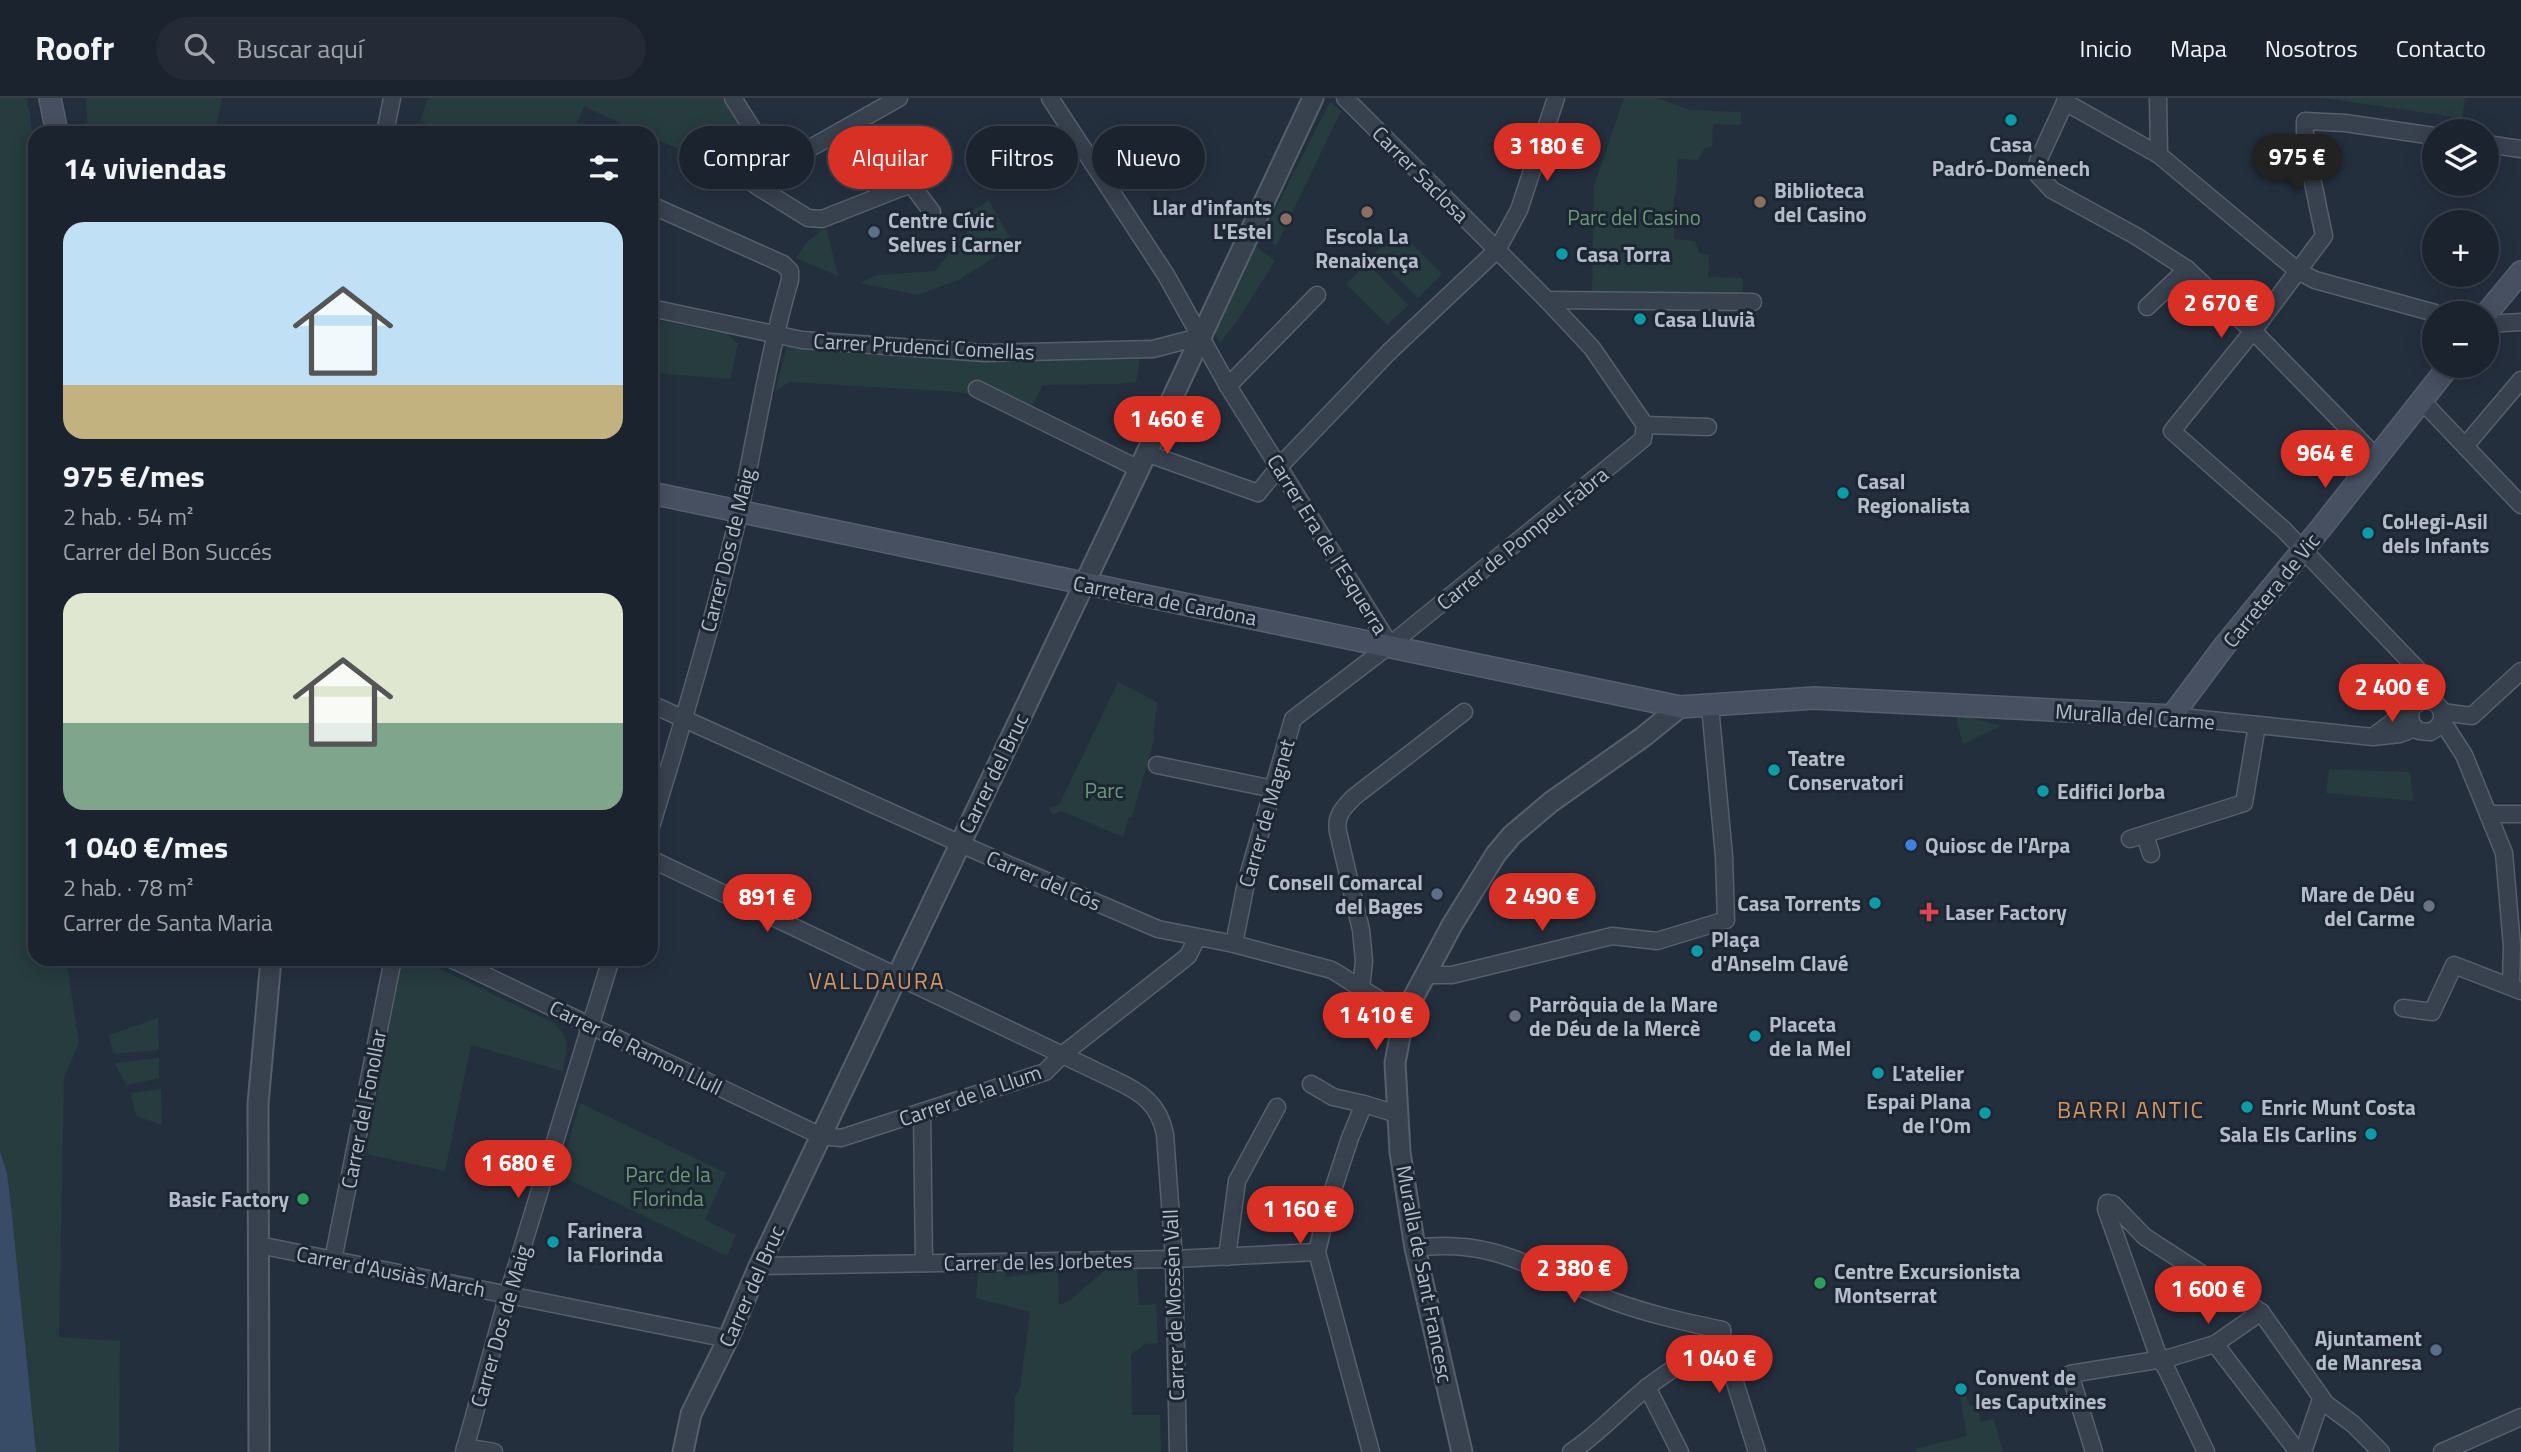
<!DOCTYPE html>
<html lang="es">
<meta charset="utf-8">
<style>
:root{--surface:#1b232e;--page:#242b36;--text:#f1f3f6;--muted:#a0a4aa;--line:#39404a;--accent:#d93025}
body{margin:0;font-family:"Titillium Web",sans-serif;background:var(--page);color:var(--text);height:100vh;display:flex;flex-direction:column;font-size:26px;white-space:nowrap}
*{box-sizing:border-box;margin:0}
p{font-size:23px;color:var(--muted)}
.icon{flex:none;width:38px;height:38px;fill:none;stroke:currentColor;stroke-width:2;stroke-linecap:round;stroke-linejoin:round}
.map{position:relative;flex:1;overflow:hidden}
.sheet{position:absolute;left:28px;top:28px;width:630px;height:840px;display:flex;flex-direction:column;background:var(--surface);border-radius:21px;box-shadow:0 4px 18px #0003,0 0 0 2px var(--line)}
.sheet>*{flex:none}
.banner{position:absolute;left:679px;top:28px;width:665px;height:63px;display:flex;gap:14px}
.controls{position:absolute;left:2422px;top:21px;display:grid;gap:14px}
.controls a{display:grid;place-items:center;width:77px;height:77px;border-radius:50%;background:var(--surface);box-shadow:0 4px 18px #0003,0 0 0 2px var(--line);font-size:35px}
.price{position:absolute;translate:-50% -60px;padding:0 16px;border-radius:24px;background:var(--accent);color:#fff;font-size:23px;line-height:46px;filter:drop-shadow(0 2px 4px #0008)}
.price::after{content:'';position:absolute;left:50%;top:42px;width:21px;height:16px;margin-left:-10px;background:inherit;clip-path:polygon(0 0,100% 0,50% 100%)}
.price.active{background:#222;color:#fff}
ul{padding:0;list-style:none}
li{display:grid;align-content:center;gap:14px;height:371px;padding:0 35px}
li span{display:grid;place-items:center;height:217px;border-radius:21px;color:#555}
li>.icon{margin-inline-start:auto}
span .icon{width:126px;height:126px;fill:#fffc;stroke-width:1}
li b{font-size:30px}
h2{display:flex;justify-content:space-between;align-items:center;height:84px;padding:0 35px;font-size:30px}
.pill{padding:0 24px;border-radius:32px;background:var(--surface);box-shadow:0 4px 18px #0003,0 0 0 2px var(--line);font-size:24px;line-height:63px}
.pill.active{background:var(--accent);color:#fff}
header{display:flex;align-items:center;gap:42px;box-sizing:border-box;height:98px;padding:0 35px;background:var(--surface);border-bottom:2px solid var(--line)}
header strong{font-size:33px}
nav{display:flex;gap:38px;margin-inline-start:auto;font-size:24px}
.search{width:490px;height:63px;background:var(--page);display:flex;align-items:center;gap:18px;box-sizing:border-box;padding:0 24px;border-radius:38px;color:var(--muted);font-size:26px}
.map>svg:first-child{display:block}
</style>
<header>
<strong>Roofr</strong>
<div class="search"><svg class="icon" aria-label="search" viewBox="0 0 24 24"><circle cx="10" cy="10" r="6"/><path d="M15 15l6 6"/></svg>Buscar aquí</div>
<nav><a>Inicio</a><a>Mapa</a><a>Nosotros</a><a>Contacto</a></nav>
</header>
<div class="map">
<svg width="2521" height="1354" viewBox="0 0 2521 1354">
<rect width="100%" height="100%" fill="#242f3e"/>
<g fill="#263c3f">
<path d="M0,0H27L35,51V861H66L79,945L64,979L59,1239L120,1243L119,1354H36L12,1117L7,1075L0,1053Z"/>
<path d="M86,0H222L215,35H88Z"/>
<path d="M428,0H725L754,46L747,51L733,74L651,39V35H641L584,8L573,35H450L420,23Z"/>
<path d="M1624,0H1657L1690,12L1741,14V27L1713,26L1712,48L1704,51L1698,62L1678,61L1676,94L1674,99V141L1695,143L1699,155L1709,157L1708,179L1743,180V196L1592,193L1594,88Z"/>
<path d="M2323,0H2465L2462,20Z"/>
<path d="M1330,4L1341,13L1276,148L1263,135Z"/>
<path d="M989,103L1014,147L960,181L918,197L860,185L876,177L935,173L950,155L959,150V140L967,135L968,124L973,120L972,113Z"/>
<path d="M826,129L838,178L796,160L806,145Z"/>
<path d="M1398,132L1442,176L1418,200L1374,156Z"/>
<path d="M1256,148L1275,163L1239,220L1220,245L1214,233Z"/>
<path d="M1367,165L1408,207L1387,227L1346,186Z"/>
<path d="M651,221L727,236L738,246L730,281L651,275Z"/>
<path d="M787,248L943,261L1015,263L1140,261L1136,284L1117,286L1043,287L1025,322L974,297L958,294L789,284L775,294Z"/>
<path d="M1118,584L1157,604L1153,638L1155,639L1132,719H1129L1123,739L1061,713L1053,717L1049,710L1059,707Z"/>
<path d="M1958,616L2001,628L1963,646L1957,624Z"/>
<path d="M2329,671L2410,674L2413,703L2326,695Z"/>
<path d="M405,861H419L554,925C571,942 567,950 563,973L471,947L445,1073L366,1056L401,868Z"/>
<path d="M158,920L159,952L113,956L109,937Z"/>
<path d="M159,960V980L126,987L115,965Z"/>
<path d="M161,991L162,1027L136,1018L131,995Z"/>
<path d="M580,1005L726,1075L705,1122L736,1137L727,1158L559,1077Z"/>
<path d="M1105,1172H1137L1139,1207L1156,1206L1158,1245L1145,1246L1131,1256L1132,1317H1160L1161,1354H1013L1015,1299L1020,1290L1030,1214L976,1200L978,1175L1005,1174L1006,1179L1058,1173L1059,1207L1070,1202Z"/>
<path d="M1966,1298L1970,1308L1977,1307L1981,1324L1994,1321L2003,1354H1917L1915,1351L1967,1338L1960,1299Z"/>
</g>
<path fill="#394c67" d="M0,1053L7,1075L12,1117L36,1354H0Z"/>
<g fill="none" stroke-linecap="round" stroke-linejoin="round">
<defs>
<g id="minor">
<path d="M733,0L770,59"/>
<path d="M1050,0L1166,177L1228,288L1390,547"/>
<path d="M1345,0L1547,202L1592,250L1645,327"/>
<path d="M2067,0L2038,63V77L2052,92L2136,138L2187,171L2261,241L2377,360"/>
<path d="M2158,0L2159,57"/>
<path d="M2065,4L2159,57L2298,173L2315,182L2435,215"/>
<path d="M385,35L392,0"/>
<path d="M2487,46L2521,51"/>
<path d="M770,59L755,87L808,120L822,121L911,86L932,114"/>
<path d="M770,59L789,62L899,0"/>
<path d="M651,107L783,166L790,173V182C768,257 757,334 740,411C715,518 683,624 651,729"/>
<path d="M1547,202L1753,204"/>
<path d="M2147,209L2187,171"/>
<path d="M651,210L802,242L985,255L1153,251L1199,239"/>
<path d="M2487,226L2521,224"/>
<path d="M1228,288L1317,197"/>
<path d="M977,291L1139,371"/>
<path d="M2422,303L2521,407"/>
<path d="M1645,327L1708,329"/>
<path d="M2465,348L2521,282"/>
<path d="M1146,355L1258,395L1280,368L1389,254L1497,152L1519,112L1556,0"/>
<path d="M2426,602L2422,576L2284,432L2172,333L2253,233L2324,138L2305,46V23L2345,25L2434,38"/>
<path d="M651,606L972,751L1158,831L1234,846L1332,872L1404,917"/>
<path d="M2442,614L2472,618L2521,573"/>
<path d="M2172,618L2373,639L2400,636L2415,630"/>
<path d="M2442,623L2464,657L2504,755L2512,848L2511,888"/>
<path d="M2375,637L2422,602C2444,601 2450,625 2430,634L2419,633L2411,626L2410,612"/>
<path d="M1157,667L1273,691"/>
<path d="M2488,716H2521"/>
<path d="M2145,737L2151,756"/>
<path d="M2130,741L2244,705L2257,627"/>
<path d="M651,761L1115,982C1141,994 1159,1006 1165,1036L1174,1161L1178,1354"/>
<path d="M1234,846L1246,785L1293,621L1390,547L1631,351L1643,341L1645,327"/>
<path d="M451,861L821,1038L841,1040L1045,974L1062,957L1188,858L1197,840"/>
<path d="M1425,877H1452L1612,838L1657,843L1726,822L1724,758L1710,608"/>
<path d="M1361,890L1364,863L1361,832L1338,734C1335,718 1343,710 1354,699L1464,614"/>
<path d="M2403,910L2432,914L2454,867L2521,893"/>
<path d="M1311,986L1333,999L1364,1006"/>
<path d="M922,1014L924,1165"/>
<path d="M259,1147L728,1241"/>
<path d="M1415,1150C1499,1139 1539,1176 1613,1203C1648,1216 1685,1224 1722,1232"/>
<path d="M1227,1159L1237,1083L1277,1009"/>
<path d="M333,1162L393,861"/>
<path d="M759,1168L1174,1161L1317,1154"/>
<path d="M1722,1232V1243L1757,1354"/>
<path d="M2215,1246L2298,1354"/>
<path d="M1647,1289L1680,1354"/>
<path d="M465,1349L494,1354"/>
<path d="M464,1354L508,1196L611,861"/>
<path d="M1371,1354L1317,1154L1328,1107L1350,1040L1364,1006L1397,1016"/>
<path d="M1571,1354C1600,1335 1622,1309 1649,1288C1673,1269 1702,1255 1722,1232"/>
<path d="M2094,1354L2070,1276L2169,1260L2215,1246L2261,1214"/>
<path d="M2206,1354L2166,1270L2159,1260L2106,1111L2107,1105L2113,1106L2145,1139L2261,1214L2326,1306L2353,1326L2381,1354"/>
<path d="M2303,1354L2321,1301"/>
<path d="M2442,1354L2521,1319"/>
</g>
<g id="tertiary">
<path d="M259,1354L258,1006L271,861"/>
<path d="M683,1354L691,1316L728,1241L759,1168L1139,371L1313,0"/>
<path d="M1462,1354L1415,1150L1400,1054L1395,965L1404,917L1452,827L1496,756L1512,737L1551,704L1643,639L1680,609"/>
</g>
<g id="secondary">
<path d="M50,0L57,35"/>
<path d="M2487,215L2521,174"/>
<path d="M651,395L1680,609L1814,600L2172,618L2225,547L2321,430L2449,268"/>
</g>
</defs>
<use href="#minor" stroke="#565f6c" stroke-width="19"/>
<use href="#tertiary" stroke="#565f6c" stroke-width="23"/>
<use href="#secondary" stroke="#565f6c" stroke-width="24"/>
<use href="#minor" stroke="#38414e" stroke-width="16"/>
<use href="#tertiary" stroke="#38414e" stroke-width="19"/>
<use href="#secondary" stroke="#465061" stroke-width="21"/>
</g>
<g fill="#0f9aa8" stroke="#1d2633" stroke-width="2.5">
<circle cx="2011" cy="22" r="7"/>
<circle cx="1562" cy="156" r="7"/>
<circle cx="1640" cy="221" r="7"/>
<circle cx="1843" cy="395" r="7"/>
<circle cx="2368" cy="435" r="7"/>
<circle cx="1774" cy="672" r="7"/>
<circle cx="2043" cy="693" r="7"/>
<circle cx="1875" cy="805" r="7"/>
<circle cx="1697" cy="853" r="7"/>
<circle cx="1755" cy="938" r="7"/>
<circle cx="1878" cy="975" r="7"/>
<circle cx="2247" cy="1009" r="7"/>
<circle cx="1985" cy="1015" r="7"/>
<circle cx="2371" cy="1036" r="7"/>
<circle cx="553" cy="1144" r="7"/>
<circle cx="1961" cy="1291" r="7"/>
</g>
<g fill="#8d6e63" stroke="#1d2633" stroke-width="2.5">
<circle cx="1760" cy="104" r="7"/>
<circle cx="1367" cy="114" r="7"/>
<circle cx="1286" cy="121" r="7"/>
</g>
<g fill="#5c6f8a" stroke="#1d2633" stroke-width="2.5">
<circle cx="874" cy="134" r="7"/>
<circle cx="1437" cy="796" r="7"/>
<circle cx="2436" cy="1252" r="7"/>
</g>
<circle fill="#3f7fe0" stroke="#1d2633" stroke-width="2.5" cx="1911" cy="747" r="7"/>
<g fill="#6b7280" stroke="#1d2633" stroke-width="2.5">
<circle cx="2429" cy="808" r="7"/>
<circle cx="1515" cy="918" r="7"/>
</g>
<path fill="#e0444e" stroke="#1d2633" stroke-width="2.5" d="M1925.5 803.5h7v7h7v7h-7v7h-7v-7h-7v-7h7z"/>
<g fill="#2e9e5b" stroke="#1d2633" stroke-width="2.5">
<circle cx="303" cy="1101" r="7"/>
<circle cx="1820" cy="1185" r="7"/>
</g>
<g text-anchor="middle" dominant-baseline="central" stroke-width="6" stroke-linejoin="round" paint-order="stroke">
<g font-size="21" font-weight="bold" fill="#b4bcc9" stroke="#1d2633" text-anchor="start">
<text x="2011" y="46" text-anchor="middle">Casa<tspan x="2011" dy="24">Padró-Domènech</tspan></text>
<text x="1774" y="92">Biblioteca<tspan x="1774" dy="24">del Casino</tspan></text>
<text x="1272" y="109" text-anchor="end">Llar d'infants<tspan x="1272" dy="24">L'Estel</tspan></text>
<text x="888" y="122">Centre Cívic<tspan x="888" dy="24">Selves i Carner</tspan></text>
<text x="1367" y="138" text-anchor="middle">Escola La<tspan x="1367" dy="24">Renaixença</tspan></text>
<text x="1576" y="156">Casa Torra</text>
<text x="1654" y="221">Casa Lluvià</text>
<text x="1857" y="383">Casal<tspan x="1857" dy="24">Regionalista</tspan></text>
<text x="2382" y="423">Col·legi-Asil<tspan x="2382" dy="24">dels Infants</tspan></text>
<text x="1788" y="660">Teatre<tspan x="1788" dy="24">Conservatori</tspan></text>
<text x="2057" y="693">Edifici Jorba</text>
<text x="1925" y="747">Quiosc de l'Arpa</text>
<text x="1423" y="784" text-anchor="end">Consell Comarcal<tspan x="1423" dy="24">del Bages</tspan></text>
<text x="2415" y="796" text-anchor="end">Mare de Déu<tspan x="2415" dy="24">del Carme</tspan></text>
<text x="1861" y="805" text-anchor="end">Casa Torrents</text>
<text x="1945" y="814">Laser Factory</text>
<text x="1711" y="841">Plaça<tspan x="1711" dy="24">d'Anselm Clavé</tspan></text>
<text x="1529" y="906">Parròquia de la Mare<tspan x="1529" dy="24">de Déu de la Mercè</tspan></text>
<text x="1769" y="926">Placeta<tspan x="1769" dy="24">de la Mel</tspan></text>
<text x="1892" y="975">L'atelier</text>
<text x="1971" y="1003" text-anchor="end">Espai Plana<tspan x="1971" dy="24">de l'Om</tspan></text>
<text x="2261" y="1009">Enric Munt Costa</text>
<text x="2357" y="1036" text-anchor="end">Sala Els Carlins</text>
<text x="289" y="1101" text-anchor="end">Basic Factory</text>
<text x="567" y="1132">Farinera<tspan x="567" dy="24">la Florinda</tspan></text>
<text x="1834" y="1173">Centre Excursionista<tspan x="1834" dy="24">Montserrat</tspan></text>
<text x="2422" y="1240" text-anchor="end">Ajuntament<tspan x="2422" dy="24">de Manresa</tspan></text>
<text x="1975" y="1279">Convent de<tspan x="1975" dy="24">les Caputxines</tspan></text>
</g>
<g font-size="21" fill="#b4bcc9" stroke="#1d2633">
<text transform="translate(1421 76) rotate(45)">Carrer Saclosa</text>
<text transform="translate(924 248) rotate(3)">Carrer Prudenci Comellas</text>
<text transform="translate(1522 440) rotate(-39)">Carrer de Pompeu Fabra</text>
<text transform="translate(1328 446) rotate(58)">Carrer Era de l'Esquerra</text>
<text transform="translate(727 452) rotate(-76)">Carrer Dos de Maig</text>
<text transform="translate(2271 492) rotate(-51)">Carretera de Vic</text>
<text transform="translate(1165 502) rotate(11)">Carretera de Cardona</text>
<text transform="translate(2135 618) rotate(4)">Muralla del Carme</text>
<text transform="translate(993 675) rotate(-64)">Carrer del Bruc</text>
<text transform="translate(1266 715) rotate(-74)">Carrer de Magnet</text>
<text transform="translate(1044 782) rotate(23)">Carrer del Cós</text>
<text transform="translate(636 949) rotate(26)">Carrer de Ramon Llull</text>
<text transform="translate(970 997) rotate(-19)">Carrer de la Llum</text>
<text transform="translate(363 1011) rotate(-79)">Carrer del Fonollar</text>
<text transform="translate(1038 1163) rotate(-1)">Carrer de les Jorbetes</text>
<text transform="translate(391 1173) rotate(11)">Carrer d'Ausiàs March</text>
<text transform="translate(1425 1176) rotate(79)">Muralla de Sant Francesc</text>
<text transform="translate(751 1188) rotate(-66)">Carrer del Bruc</text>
<text transform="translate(1173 1207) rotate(-92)">Carrer de Mossèn Vall</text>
<text transform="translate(500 1228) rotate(-74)">Carrer Dos de Maig</text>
</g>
<g font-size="21" fill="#6b9a76" stroke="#1d2633">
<text x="1634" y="119">Parc del Casino</text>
<text x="1104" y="692">Parc</text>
<text x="668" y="1076">Parc de la<tspan x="668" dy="24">Florinda</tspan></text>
</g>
<g font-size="23" letter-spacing="2" fill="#d59563" stroke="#1d2633">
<text x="877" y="882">VALLDAURA</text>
<text x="2131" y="1011">BARRI ANTIC</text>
</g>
</g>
</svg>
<div class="controls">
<a><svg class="icon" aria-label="layers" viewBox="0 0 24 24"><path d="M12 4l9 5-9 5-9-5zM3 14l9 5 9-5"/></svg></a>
<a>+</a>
<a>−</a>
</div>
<b class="price" style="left:1547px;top:85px">3 180 €</b>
<b class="price active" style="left:2297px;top:96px">975 €</b>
<b class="price" style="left:2221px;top:242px">2 670 €</b>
<b class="price" style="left:1167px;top:358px">1 460 €</b>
<b class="price" style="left:2325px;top:392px">964 €</b>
<b class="price" style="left:2392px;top:626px">2 400 €</b>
<b class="price" style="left:1542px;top:835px">2 490 €</b>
<b class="price" style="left:767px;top:836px">891 €</b>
<b class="price" style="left:1376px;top:954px">1 410 €</b>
<b class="price" style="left:518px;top:1102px">1 680 €</b>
<b class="price" style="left:1300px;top:1148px">1 160 €</b>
<b class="price" style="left:1574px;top:1207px">2 380 €</b>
<b class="price" style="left:2208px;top:1228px">1 600 €</b>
<b class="price" style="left:1719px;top:1297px">1 040 €</b>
<div class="banner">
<a class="pill">Comprar</a>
<a class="pill active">Alquilar</a>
<a class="pill">Filtros</a>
<a class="pill">Nuevo</a>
</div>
<section class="sheet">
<h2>14 viviendas<svg class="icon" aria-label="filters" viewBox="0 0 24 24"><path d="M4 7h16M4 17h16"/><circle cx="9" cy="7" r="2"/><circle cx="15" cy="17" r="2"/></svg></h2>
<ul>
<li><span style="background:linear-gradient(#bfe0f5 75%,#c2b280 0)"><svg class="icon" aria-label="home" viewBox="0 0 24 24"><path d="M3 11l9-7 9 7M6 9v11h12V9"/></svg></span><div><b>975 €/mes</b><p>2 hab. · 54 m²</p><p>Carrer del Bon Succés</p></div></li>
<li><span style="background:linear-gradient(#dfe7d0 60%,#7fa58c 0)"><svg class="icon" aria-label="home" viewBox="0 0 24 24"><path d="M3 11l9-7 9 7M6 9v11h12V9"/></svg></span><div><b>1 040 €/mes</b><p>2 hab. · 78 m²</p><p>Carrer de Santa Maria</p></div></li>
</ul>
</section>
</div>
